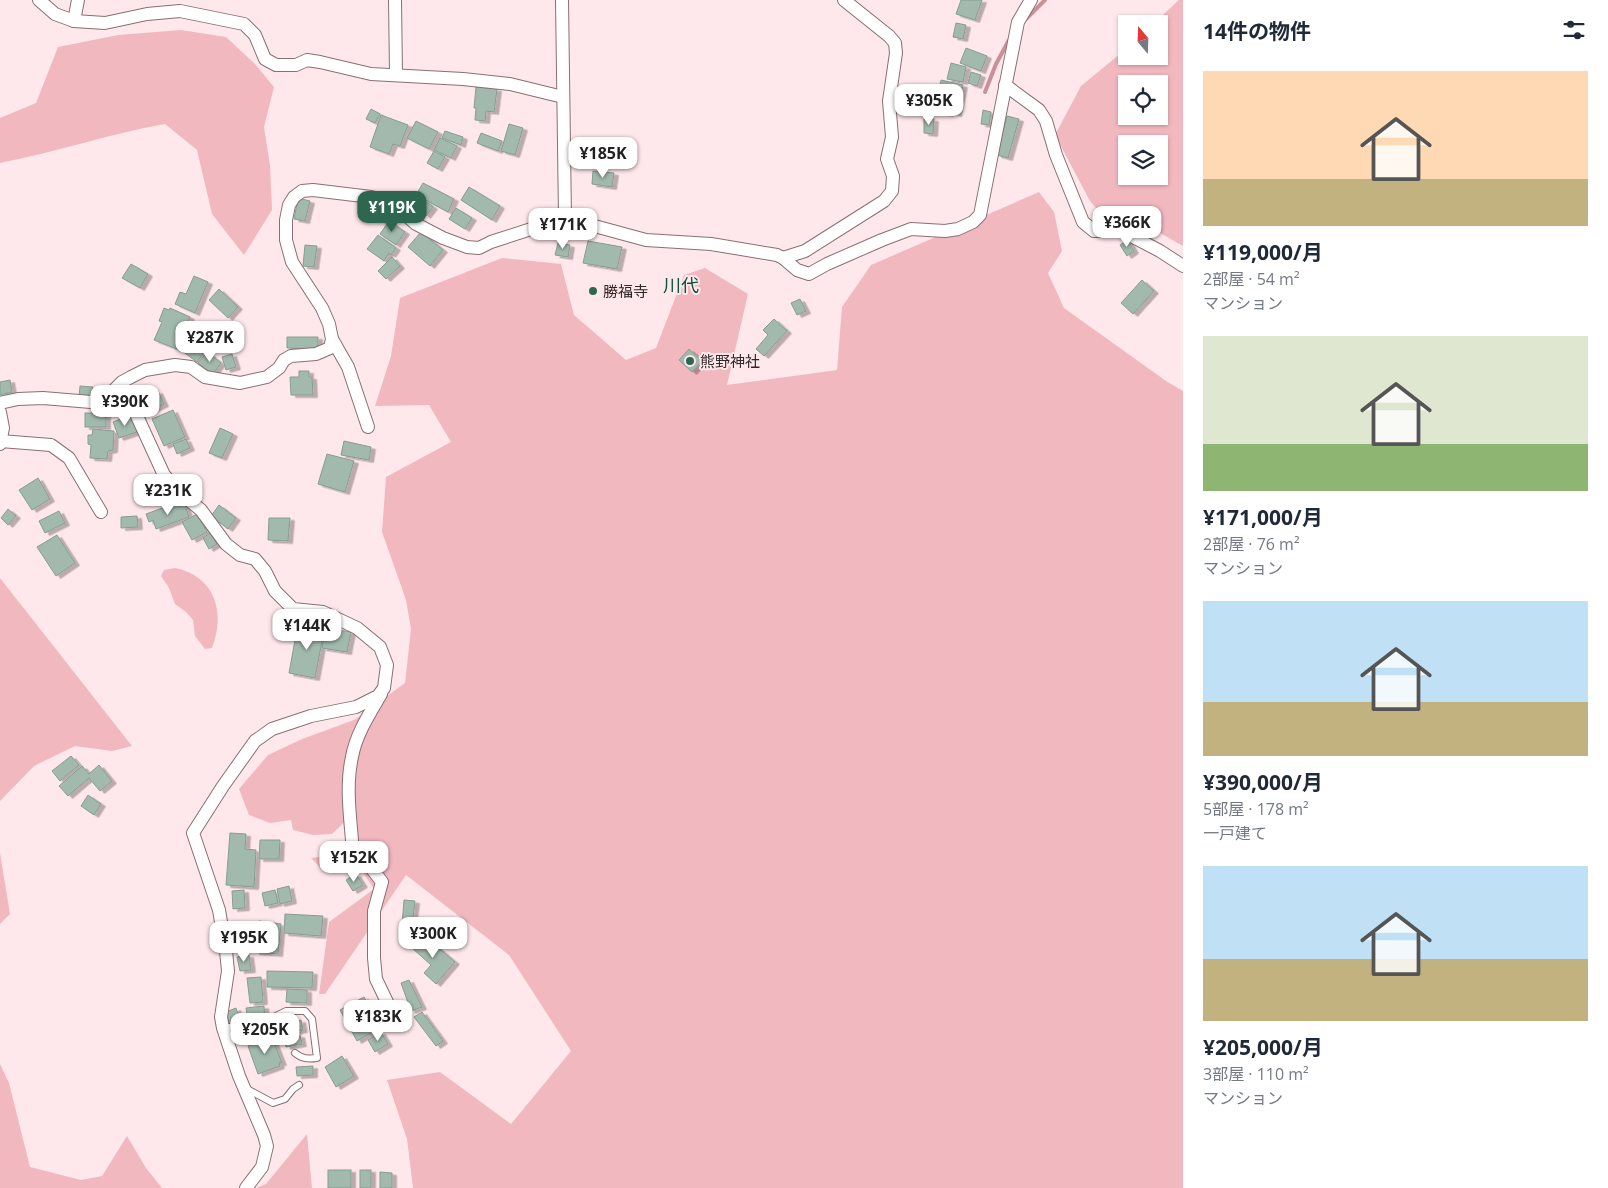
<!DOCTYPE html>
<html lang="ja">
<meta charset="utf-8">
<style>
:root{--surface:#fff;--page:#f6f6f7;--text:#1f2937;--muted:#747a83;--accent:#2e674f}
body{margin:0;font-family:"Open Sans","Noto Sans JP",sans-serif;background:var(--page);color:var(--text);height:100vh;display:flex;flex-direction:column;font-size:19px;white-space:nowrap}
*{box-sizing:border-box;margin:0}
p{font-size:16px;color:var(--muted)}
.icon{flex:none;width:28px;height:28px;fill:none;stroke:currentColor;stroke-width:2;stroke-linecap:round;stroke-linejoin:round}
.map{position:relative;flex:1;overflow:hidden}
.sheet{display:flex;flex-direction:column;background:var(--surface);width:425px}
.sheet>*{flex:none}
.needle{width:32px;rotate:341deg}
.controls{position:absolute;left:1118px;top:15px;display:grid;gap:10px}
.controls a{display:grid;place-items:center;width:50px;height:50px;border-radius:0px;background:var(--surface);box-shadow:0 1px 4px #0004;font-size:25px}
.price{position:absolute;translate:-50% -42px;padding:0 11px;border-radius:10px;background:#fff;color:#222;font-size:16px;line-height:32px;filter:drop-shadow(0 1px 2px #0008)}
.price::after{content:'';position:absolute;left:50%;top:30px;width:15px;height:11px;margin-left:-8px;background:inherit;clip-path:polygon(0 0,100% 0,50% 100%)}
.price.active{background:var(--accent);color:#fff}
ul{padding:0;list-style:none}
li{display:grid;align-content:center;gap:10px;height:265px;padding:0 20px}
li span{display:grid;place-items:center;height:155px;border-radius:0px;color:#555}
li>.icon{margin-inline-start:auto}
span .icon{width:90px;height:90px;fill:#fffc;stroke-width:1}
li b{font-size:21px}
h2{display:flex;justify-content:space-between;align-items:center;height:60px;padding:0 20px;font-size:21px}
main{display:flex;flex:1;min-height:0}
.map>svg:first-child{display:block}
</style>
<main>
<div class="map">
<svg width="1183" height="1188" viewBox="0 0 1183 1188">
<defs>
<filter id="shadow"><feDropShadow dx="4.5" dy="2.5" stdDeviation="0" flood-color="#0004"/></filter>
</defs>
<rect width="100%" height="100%" fill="#ffe8eb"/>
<g fill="#f2b8c0" fill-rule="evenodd">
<path d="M1179,0H1183V246L1139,221L1110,224L1090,201L1055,135L1081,86L1126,49V56H1159V24H1153ZM1126,84H1159V116H1126ZM1126,144H1159V176H1126Z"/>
<path d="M181,30L226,37L255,64L274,87L264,127L270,165L272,210L244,255L212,214L197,150L165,124C109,134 56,152 0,163V118L36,103L58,47L118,35Z"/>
<path d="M1039,192L1054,212L1062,251L1048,273L1064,308L1166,381L1183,391V1188H413L407,1139L387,1080L440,1072L511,1124L571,1051L509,955L406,875L325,994H319L329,922L374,889L360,868H321L311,858L336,855L353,835V814L332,834L313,835L293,830L291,820L270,823L249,815L239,789L268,755L302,739L354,720L405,683L411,629L406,600L382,532L386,477L451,442L429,405L375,406L391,356L400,298L502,258L561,264L574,315L626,360L656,348L684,275L705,268L748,294L727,385L837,370L842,307L871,265Z"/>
<path d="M175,568C215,576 226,613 212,648L205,649L195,636L193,620L186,612L175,604L169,588L161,576L164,570Z"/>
<path d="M0,578L132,746L112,751L75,746L34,766L0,801Z"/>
<path d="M0,853L10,914L0,924Z"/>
<path d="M0,1064L9,1083L30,1167L81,1180L102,1176L127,1136L146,1168L162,1188H0Z"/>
<path d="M307,1134L312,1188H256L266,1184Z"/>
</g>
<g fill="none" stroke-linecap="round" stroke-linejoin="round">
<g stroke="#c99099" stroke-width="4">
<path d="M1026,19L1045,0"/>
<path d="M985,92L996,64L1009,40"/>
</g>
</g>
<g fill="#a2baad" stroke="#869d91" filter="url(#shadow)">
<path d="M961,0H982L975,20L956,14Z"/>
<path d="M956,23L966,25L963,39L953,37Z"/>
<path d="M966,48L987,56L981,71L960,63Z"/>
<path d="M951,63L966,67L963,82L947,79Z"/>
<path d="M971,72L981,75L977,86L968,83Z"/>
<path d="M941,80L963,85L957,114L949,112V114L935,111L944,102L937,100Z"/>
<path d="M476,87L497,89L494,112L486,111L485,121L475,120L476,108H474Z"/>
<path d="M371,109L380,114L375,123L366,119Z"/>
<path d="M983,110L991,112L989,125L981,124Z"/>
<path d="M381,115L408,125L400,146L393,144L389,154L370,147Z"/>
<path d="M1007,116L1019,119L1008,158L997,155Z"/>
<path d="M924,119H934L933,134L924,133Z"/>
<path d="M416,121L438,132L429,149L407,138Z"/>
<path d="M509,124L523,128L515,155L501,151Z"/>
<path d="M445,131L463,137L461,145L442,138Z"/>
<path d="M481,133L502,141L498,151L477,143Z"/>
<path d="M440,138L457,146L451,158L434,150Z"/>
<path d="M434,151L445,157L438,169L427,163Z"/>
<path d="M593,171L614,173L612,187L592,184Z"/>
<path d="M423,183L454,199L448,212L416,195Z"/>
<path d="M469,187L500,206L492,220L461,200Z"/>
<path d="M302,199L310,201L305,221L294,219L297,204Z"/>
<path d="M424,200L433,207L426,216L423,213L425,211L419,207Z"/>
<path d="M456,208L472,218L465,229L449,219Z"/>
<path d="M389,221L405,232L396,245L380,234Z"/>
<path d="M421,232L443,250L430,266L408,247Z"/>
<path d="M378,235L396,248L391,255L389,253L384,261L367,249Z"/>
<path d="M1128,240L1134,251L1127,256L1120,245Z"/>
<path d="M588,241L622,247L617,269L583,263Z"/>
<path d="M558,243L570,245L568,257L555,255Z"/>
<path d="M305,245L317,246L314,267L303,266Z"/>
<path d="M392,257L400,266L386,279L378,271Z"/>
<path d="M131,264L148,274L140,288L122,278Z"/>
<path d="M194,276L208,282L195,313L175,304L180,292L186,294Z"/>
<path d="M1142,280L1154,291L1133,314L1121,303Z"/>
<path d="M219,289L238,307L228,318L209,300Z"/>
<path d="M800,299L806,311L797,315L791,303Z"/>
<path d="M164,308L169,310L170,308L190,317L177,349L154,340L162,322L159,321Z"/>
<path d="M774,319L787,331L764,356L756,349L768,335L763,330Z"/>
<path d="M187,336L206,350L197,362L178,348Z"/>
<path d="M287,337H318V349L287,348Z"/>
<path d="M689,349L702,361L692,372L679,360Z"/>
<path d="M207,352L221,363L213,374L198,363Z"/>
<path d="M232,354L236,367L226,370L222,357Z"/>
<path d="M299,371H309V377H312L313,395H291L290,377H299Z"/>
<path d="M10,380L12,392L0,395V382Z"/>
<path d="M80,386L93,387L92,398L79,397Z"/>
<path d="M158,391L164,404L146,413L140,399Z"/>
<path d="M173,410L185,437L164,446L152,419Z"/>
<rect x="85" y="413" width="21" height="14"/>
<path d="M131,415L137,432L119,438L113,422Z"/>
<path d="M220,428L233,434L222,458L209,453Z"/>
<path d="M93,429L114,431L113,450L108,451L107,459L90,458L91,445L88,444V435H92Z"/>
<path d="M186,439L190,448L177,454L173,444Z"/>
<path d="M344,441L371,447L369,460L341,455Z"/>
<path d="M327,454L354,461L345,492L318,484Z"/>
<path d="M38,478L50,499L32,510L19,490Z"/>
<path d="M177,505L178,507L185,505L189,517L156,529L153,520L149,522L146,514L168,506L169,508Z"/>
<path d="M219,505L236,518L228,529L211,516Z"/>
<path d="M8,509L16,516L8,525L1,518Z"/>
<path d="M59,511L65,523L45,533L39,521Z"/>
<path d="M197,514L207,532L192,540L182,522Z"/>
<path d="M137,516L138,527L121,528V517Z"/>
<path d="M269,518H290L288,541L268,540Z"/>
<path d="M210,533L217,544L209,549L203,538Z"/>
<path d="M57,535L75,563L56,576L37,547Z"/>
<path d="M318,624L325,625L315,678L289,673L297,629L303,630L304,625L318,627Z"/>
<path d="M326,628L351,632L347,652L322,648Z"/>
<path d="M71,756L79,765L60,781L52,771Z"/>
<path d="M99,765L112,781L100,791L89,778L68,796L59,786L82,766L89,774Z"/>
<path d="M88,795L101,804L94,815L81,806Z"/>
<path d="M230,833L246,834L245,849L256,850L254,887L226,885Z"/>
<path d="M260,840H280L279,859H259Z"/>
<path d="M356,874L363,885L353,891L346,880Z"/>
<path d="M289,886L292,901L280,904L277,889Z"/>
<path d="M244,890L245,908L233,909L232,891Z"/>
<path d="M275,890L278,903L265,906L262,893Z"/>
<path d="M404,900L415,901L412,926L402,925Z"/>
<path d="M285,914L323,916L321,936L284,933Z"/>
<path d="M259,921L281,924L278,954L255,952Z"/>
<path d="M423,935L455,962L436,984L424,973L431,965L412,948Z"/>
<path d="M249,955L251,970L240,971L237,957Z"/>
<path d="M267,971L313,972L312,988L267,987Z"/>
<path d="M261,977L263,1002L250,1003L247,978Z"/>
<path d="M409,980L422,1007L411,1011L401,983Z"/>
<path d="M287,989L307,990V1003L286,1002Z"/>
<path d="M364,997L381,1027L357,1041L340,1010Z"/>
<path d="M264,1006L265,1018L248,1020L246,1008Z"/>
<path d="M236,1008L240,1020L229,1024L226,1012Z"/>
<path d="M422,1012L443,1041L436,1046L414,1017Z"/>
<path d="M301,1020L303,1030L279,1035L277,1025Z"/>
<path d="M268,1022L272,1035L246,1044L244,1039L255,1035L252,1027Z"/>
<path d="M381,1032L388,1044L375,1052L368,1040Z"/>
<path d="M300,1035L302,1044L286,1047L284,1038Z"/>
<path d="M272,1037L282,1063H279L280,1066L258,1074L248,1046Z"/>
<path d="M342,1056L354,1076L336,1087L325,1067Z"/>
<path d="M313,1066V1075L297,1076L296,1067Z"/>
<rect x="328" y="1170" width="23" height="18"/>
<rect x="360" y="1170" width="11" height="18"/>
<path d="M380,1172L392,1173V1188H380Z"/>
</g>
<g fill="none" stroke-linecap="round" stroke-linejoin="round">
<defs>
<g id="service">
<path d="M223,1028L252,1024L272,1018L286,1011H305L312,1019L317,1058C309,1059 302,1059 295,1053"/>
<path d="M247,1089L273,1103L285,1099L293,1089L299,1085"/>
</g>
<g id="minor">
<path d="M39,0L55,14L74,21L105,23L147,14L180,11L244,24L255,35L265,59L276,65H296L307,60L320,62L371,74L463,79L510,84L563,97"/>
<path d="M395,0L396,74"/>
<path d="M562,0L565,218"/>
<path d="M74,21L78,0"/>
<path d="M1005,85L1039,110L1046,121L1056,155L1083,222L1094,231L1120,230L1160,251L1183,266"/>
<path d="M783,258L805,251L884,201L892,191L893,176L887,159L892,137L889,101L896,53L895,43L889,36L844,0"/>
<path d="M332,339L348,367L368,427"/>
<path d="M110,394L131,403L164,475L179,492L201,510L226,544L240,555L255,559L265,571L275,591L293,609L323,612L357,628L380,647L387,665L384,688L378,696L356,707L311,716L272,729L255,741L223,786L193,833L219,910L226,951L228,971L221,1017L223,1028L239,1076L264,1135L267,1146L262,1167L246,1188"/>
<path d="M0,403L18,399L43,398L91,402L103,401L122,382L131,377L145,370L175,365L191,367L205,377L240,383L267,377L279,368L284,360L291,356L316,354L330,348L332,339L329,324L322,308L292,262L286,240V220L289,205L294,197L302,191L313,190L371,197L392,203L416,224L443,238L467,247L479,248L491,242L565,218L646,240L711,244L777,255L783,258L797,270L809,274L827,264L882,240L911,229L945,231L958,229L973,222L980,215L1018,22L1031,0"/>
<path d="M0,412L3,428L0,444"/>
<path d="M0,441L51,445L69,458L101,512"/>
<path d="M381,694C370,713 356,734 352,757C345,788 351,822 353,853L369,865L382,882L374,911V958L376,979L388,1004"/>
</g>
</defs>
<use href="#service" stroke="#886f73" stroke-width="8"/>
<use href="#minor" stroke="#886f73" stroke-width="14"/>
<use href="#service" stroke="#fff" stroke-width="6"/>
<use href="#minor" stroke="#fff" stroke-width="12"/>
</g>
<g fill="#2e674f" stroke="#ffe8eb" stroke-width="2">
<circle cx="593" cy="291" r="5"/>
<circle cx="690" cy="361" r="5"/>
</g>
<g text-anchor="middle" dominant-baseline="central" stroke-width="4" stroke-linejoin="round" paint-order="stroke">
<g font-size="15" fill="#312728" stroke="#ffe8eb" text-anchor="start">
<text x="603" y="291">勝福寺</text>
<text x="700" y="361">熊野神社</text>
</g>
<g font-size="18" fill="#095239" stroke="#ffe8eb">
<text x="681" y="285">川代</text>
</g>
</g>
</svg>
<div class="controls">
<a><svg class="needle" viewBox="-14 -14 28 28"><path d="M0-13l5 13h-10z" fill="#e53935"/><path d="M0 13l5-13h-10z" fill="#747a83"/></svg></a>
<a><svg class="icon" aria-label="locate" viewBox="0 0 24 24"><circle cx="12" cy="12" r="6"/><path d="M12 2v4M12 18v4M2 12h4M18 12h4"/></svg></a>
<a><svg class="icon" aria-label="layers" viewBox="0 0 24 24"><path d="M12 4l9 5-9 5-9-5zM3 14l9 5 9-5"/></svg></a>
</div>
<b class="price" style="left:929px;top:126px">¥305K</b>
<b class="price" style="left:603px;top:179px">¥185K</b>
<b class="price active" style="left:392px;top:233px">¥119K</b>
<b class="price" style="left:1127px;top:248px">¥366K</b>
<b class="price" style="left:563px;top:250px">¥171K</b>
<b class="price" style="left:210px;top:363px">¥287K</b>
<b class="price" style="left:125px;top:427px">¥390K</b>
<b class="price" style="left:168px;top:516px">¥231K</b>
<b class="price" style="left:307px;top:651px">¥144K</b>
<b class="price" style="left:354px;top:883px">¥152K</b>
<b class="price" style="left:433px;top:959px">¥300K</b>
<b class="price" style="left:244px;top:963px">¥195K</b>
<b class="price" style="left:378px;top:1042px">¥183K</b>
<b class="price" style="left:265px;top:1055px">¥205K</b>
</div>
<section class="sheet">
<h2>14件の物件<svg class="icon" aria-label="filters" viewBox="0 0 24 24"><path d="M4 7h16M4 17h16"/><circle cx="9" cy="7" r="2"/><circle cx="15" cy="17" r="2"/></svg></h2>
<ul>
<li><span style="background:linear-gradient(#ffd9b3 70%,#c2b280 0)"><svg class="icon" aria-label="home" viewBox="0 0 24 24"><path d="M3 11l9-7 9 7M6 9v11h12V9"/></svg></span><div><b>¥119,000/月</b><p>2部屋 · 54 m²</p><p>マンション</p></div></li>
<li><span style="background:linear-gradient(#dfe7d0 70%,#8fb573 0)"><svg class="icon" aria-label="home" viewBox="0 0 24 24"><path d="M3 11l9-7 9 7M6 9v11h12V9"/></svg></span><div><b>¥171,000/月</b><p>2部屋 · 76 m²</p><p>マンション</p></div></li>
<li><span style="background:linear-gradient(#bfe0f5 65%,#c2b280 0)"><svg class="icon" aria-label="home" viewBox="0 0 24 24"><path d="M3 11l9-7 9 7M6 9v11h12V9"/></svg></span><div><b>¥390,000/月</b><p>5部屋 · 178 m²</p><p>一戸建て</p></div></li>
<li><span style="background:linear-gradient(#bfe0f5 60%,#c2b280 0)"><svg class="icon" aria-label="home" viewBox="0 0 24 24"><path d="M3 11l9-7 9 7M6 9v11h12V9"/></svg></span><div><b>¥205,000/月</b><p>3部屋 · 110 m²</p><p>マンション</p></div></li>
</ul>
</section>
</main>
